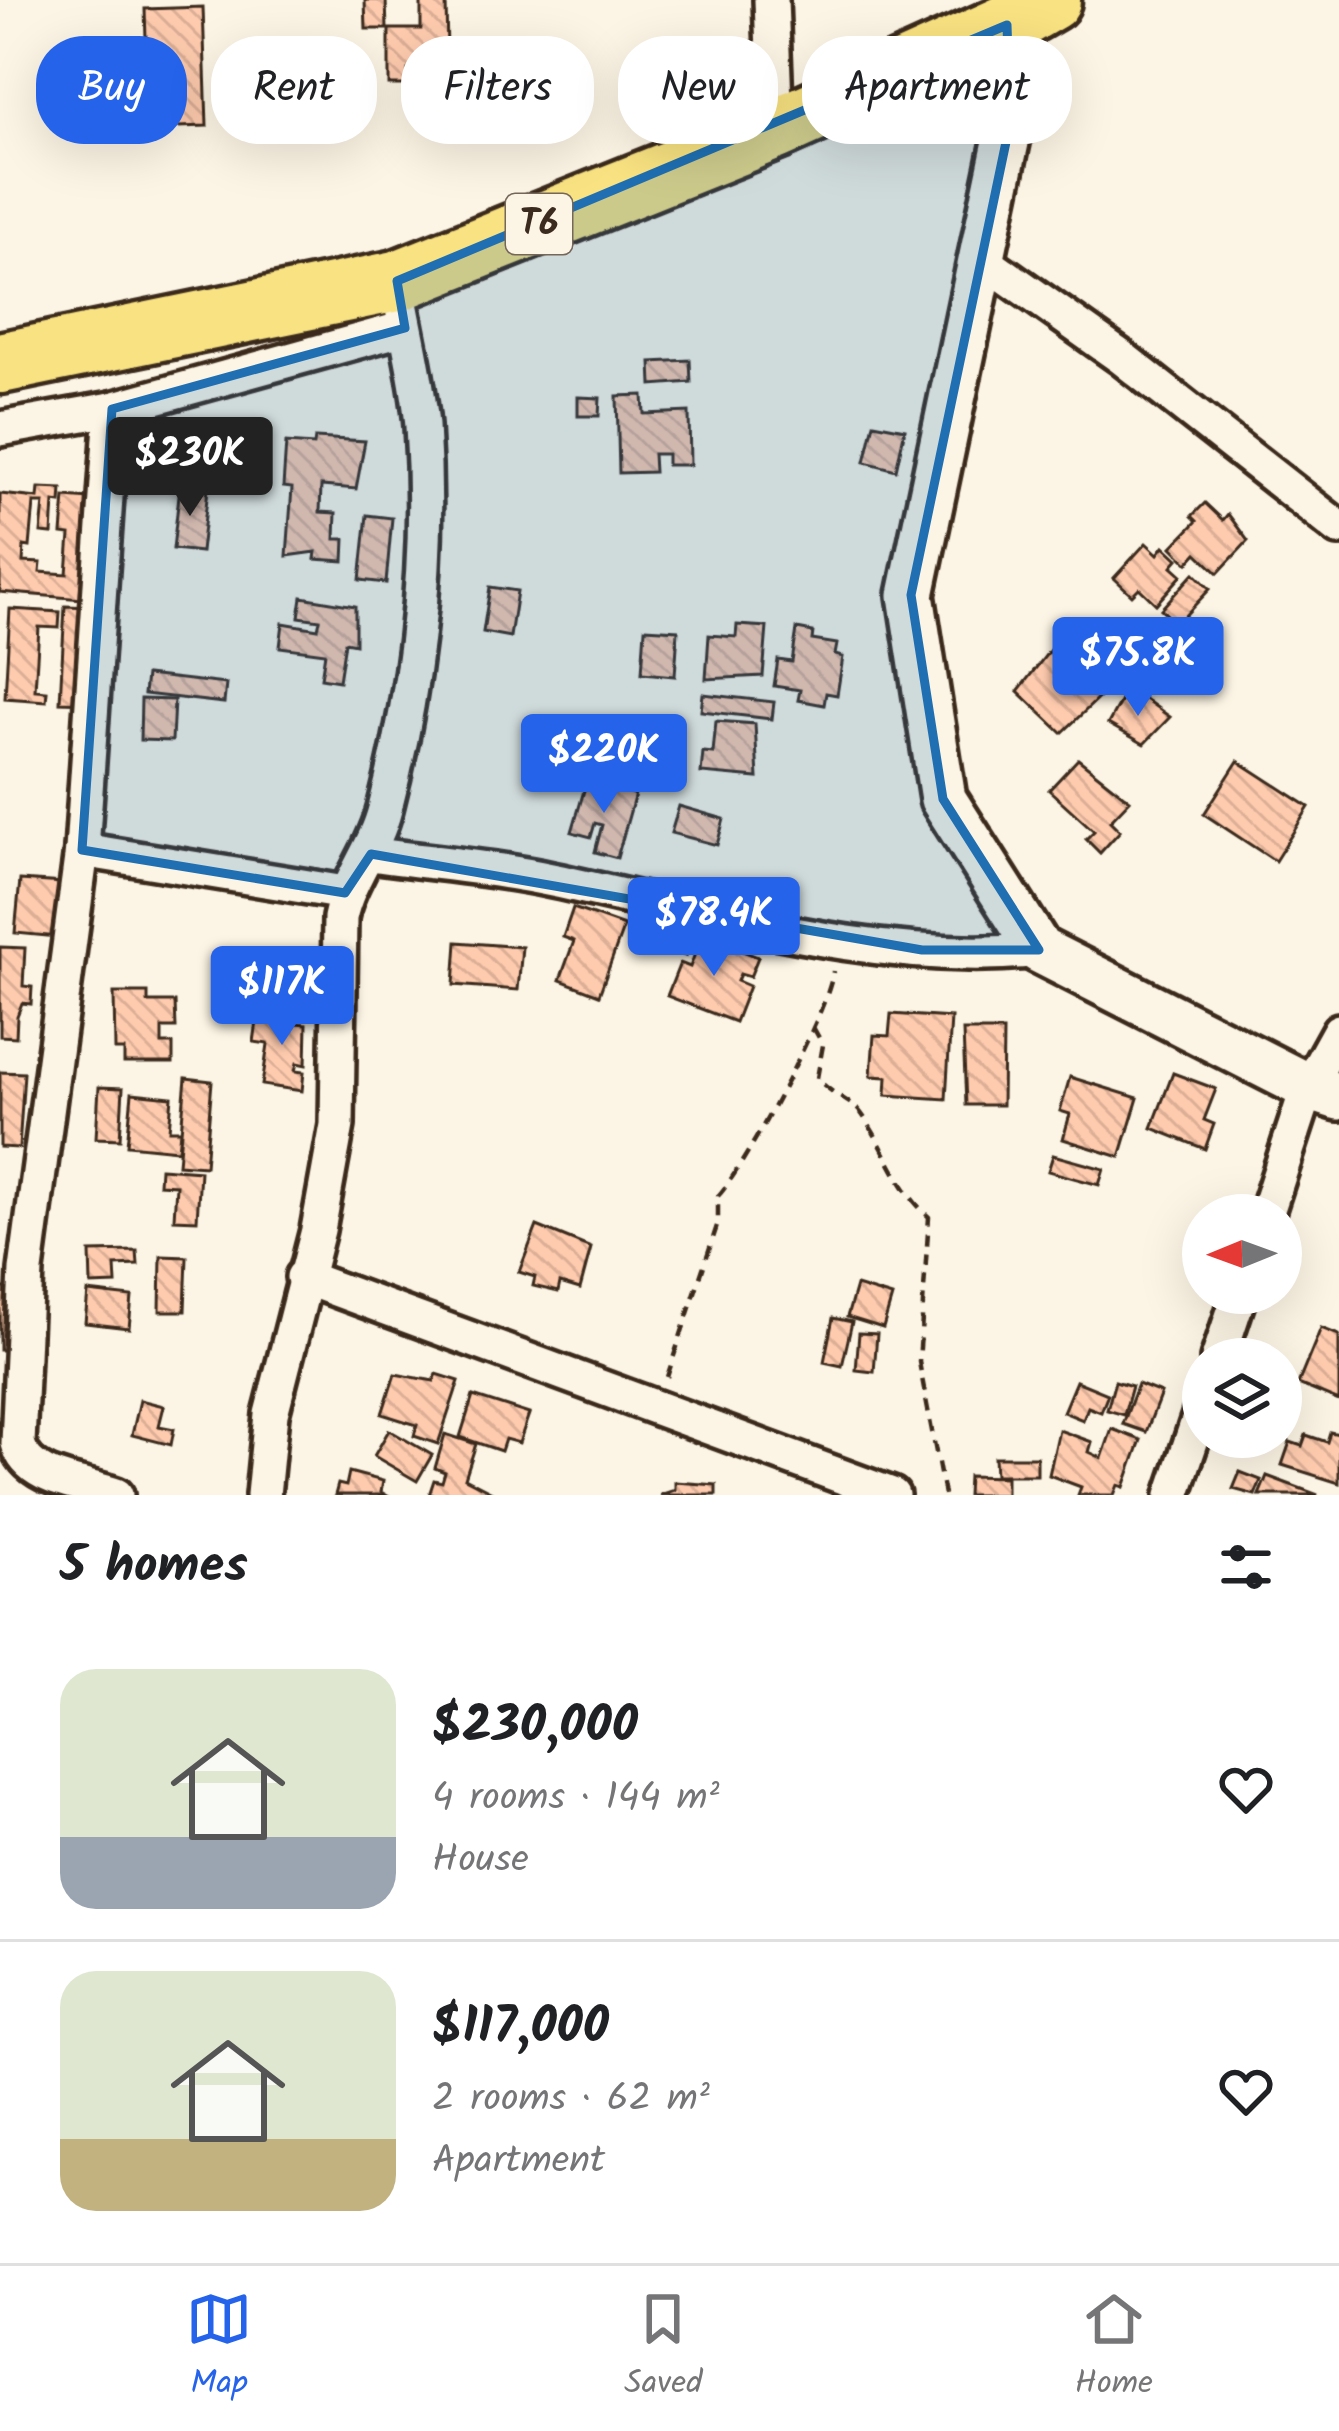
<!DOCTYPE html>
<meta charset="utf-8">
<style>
:root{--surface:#fff;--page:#f6f6f6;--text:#202124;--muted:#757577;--line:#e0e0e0;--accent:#2563eb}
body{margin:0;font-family:Kalam,sans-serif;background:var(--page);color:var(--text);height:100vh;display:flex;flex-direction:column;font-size:45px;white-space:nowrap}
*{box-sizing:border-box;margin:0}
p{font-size:39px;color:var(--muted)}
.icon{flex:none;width:66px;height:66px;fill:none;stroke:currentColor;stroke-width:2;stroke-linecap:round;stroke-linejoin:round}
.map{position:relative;height:1495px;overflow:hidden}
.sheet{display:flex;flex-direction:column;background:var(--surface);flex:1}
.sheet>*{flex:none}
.banner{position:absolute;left:36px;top:36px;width:1269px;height:108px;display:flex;gap:24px}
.needle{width:78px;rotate:269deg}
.buttons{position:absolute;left:1182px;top:1194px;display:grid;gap:24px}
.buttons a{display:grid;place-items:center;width:120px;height:120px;border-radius:50%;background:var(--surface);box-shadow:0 12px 48px #0002;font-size:60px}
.price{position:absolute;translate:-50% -102px;padding:0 27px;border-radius:12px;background:var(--accent);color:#fff;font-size:39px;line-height:78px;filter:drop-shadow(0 3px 6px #0008)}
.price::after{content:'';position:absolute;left:50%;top:72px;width:36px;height:27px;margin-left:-18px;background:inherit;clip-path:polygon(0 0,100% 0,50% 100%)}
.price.on{background:#222;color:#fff}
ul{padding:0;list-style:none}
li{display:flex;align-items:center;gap:36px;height:300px;padding:0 60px}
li+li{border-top:3px solid var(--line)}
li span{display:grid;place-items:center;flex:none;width:336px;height:240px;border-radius:36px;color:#555}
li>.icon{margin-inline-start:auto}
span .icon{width:144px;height:144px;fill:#fffc;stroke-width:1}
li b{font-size:51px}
h2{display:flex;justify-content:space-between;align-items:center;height:144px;padding:0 60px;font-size:51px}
.chip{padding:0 42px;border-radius:48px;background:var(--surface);box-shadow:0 12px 48px #0002;font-size:42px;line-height:108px}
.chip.on{background:var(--accent);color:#fff}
.tab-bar{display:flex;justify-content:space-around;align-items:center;height:168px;border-top:3px solid var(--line);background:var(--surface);font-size:33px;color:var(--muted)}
.tab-bar a{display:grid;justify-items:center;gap:6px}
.tab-bar .on{color:var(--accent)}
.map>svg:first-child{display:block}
</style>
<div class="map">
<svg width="1339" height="1495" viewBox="0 0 1339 1495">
<defs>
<pattern id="building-back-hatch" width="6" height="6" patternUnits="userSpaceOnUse" patternTransform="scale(3)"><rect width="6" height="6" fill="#fecbae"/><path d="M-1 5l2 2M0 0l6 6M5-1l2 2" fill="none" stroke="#dbae95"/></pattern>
</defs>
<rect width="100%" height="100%" fill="#fcf5e5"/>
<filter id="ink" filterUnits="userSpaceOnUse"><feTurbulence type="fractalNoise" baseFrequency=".00833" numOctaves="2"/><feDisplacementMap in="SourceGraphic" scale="24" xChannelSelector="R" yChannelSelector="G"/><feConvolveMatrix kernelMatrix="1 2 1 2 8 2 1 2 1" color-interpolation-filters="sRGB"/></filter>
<g filter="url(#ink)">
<g fill="url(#building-back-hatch)" stroke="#3b2a1e" stroke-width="3">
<path d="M365,0H386L387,29H366Z"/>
<path d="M421,0H446L447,55H470V82H442V70H408V85H389V29H421Z"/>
<path d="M203,7L207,126L149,128L145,9Z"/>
<path d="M116,49L117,65L88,70L89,85H95V76L101,72H118L122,130L66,133L61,52Z"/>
<path d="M690,360L691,382L652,385L651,362Z"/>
<path d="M643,395L644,414L689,412L690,465H667V454H653L654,472L619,473L617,396Z"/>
<path d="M578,397L600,398L599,416H578Z"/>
<path d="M874,423L905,429L896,470L865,462Z"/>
<path d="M315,438L365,441L356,489L321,486L320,512L336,513L335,539H345L344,561L315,559L316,552L287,556L292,488L283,487L286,443L314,445Z"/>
<path d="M180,486L208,489L201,552L173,549Z"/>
<path d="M39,488L62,489L61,503L54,502L52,534L41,533L44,503H34L30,547L24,546L23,562L41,563L40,572L67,574L70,535L62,534L65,497L103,500L94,600L0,592V494L38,498Z"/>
<path d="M1205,503L1223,520L1228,514L1248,541L1218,573L1197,553L1188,563L1172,547L1197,521L1192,516Z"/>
<path d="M367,515L392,518L386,583L360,580Z"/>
<path d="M1146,543L1158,554L1164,546L1178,559L1172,566L1182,575L1156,604L1139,588L1132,595L1114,578Z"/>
<path d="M1194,573L1210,589L1177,624L1161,609Z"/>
<path d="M490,587L517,591L510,637L483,632Z"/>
<path d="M302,597L355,606V644L345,642L339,681L321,678L325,653L280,647L283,623L318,629L320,620L299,617Z"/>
<path d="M65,606L92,607L87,703L60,702Z"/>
<path d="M10,609L60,612L59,628L39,627L35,690L47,691L46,701L5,698Z"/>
<path d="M737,625L767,627L763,676L706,679L709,635L736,637Z"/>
<path d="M645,628L678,630L675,676L642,673Z"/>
<path d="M797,629L813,632L812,640L837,644L835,655L843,657L837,695L826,693L824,705L798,700L800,690L774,686L778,660L792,662Z"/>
<path d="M1056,642L1105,692L1062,733L1018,691Z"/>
<path d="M146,675L226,684L224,703L144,694Z"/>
<path d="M1125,693L1138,703L1142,697L1170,717L1144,744L1108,724Z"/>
<path d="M703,694L774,702L772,719L701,711Z"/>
<path d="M141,699L174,700L172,741L140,740Z"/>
<path d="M716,721L755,724L758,778L701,773L703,752L713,753Z"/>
<path d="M1078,759L1130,800L1110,821L1120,831L1100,853L1086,839L1094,831L1049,790Z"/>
<path d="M1238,761L1309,807L1275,861L1204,814Z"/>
<path d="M587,780L635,794L617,858L595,852L602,825L595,823L591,837L572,832Z"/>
<path d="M679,806L724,819L717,845L671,833Z"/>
<path d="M20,880L63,883L59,937L15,933Z"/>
<path d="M573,908L624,926L599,995L560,980L574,941L563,937Z"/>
<path d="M675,922L695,930L685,956L665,948Z"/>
<path d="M702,935L758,957L750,977L740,974L737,981L749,986L735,1022L667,996L680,963L690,967Z"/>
<path d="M457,942L522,947L518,990L454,985Z"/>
<path d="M0,947L25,948L23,986L32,987L31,1004L22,1003L17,1016L16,1037L0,1036Z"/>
<path d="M114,993H148V1002H175L176,1028H162V1044H173V1063H124V1050H115Z"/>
<path d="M259,1008L297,1013L295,1023L307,1024L306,1065L297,1063L295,1071L304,1072L302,1091L262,1085L268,1044L254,1042Z"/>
<path d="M891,1014L951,1018L946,1099L886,1095L887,1077L871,1076L874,1035L889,1036Z"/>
<path d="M963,1031H1003L1002,1105H966Z"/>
<path d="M0,1072L24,1073L19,1148L0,1147Z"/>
<path d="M1173,1073L1216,1089L1204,1120L1214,1124L1205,1149L1152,1128Z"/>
<path d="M1070,1077L1138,1098L1120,1157L1063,1139L1070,1114L1060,1111Z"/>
<path d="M186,1078L212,1081L205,1166L178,1164Z"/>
<path d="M99,1087L123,1088L120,1139L96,1138Z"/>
<path d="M132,1093L172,1097L169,1130H180L178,1150L127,1145Z"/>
<path d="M1053,1155L1104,1169L1099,1185L1048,1171Z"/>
<path d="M160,1168L200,1171L197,1220L174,1219L176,1185L159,1184Z"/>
<path d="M537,1226L591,1248L580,1289L560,1283L558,1292L533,1286L535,1277L519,1272Z"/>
<path d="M137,1251L138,1265L115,1266L116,1284L91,1285L90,1252Z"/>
<path d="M161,1256L187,1257L185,1311H160Z"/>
<path d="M856,1286L892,1297L883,1328L847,1317Z"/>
<path d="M0,1288H15L13,1350H0Z"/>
<path d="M88,1292L132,1297L129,1328L85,1323Z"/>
<path d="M833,1318L852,1322L842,1366L824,1362Z"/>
<path d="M1321,1328L1339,1335V1401L1298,1384Z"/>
<path d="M859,1333L877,1334L874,1372L856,1370Z"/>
<path d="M395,1374L434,1381L437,1374L459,1381L438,1444L414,1436L417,1425L382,1414Z"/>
<path d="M1076,1381L1108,1394L1101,1412L1088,1407L1083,1420L1063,1412Z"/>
<path d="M1115,1381L1132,1386L1124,1415L1107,1410Z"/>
<path d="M1138,1384L1161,1393L1146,1432L1123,1424Z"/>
<path d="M473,1396L529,1414L519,1443L505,1439L501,1451L460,1437Z"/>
<path d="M140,1400L164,1406L159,1426L174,1429L171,1445L132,1435Z"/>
<path d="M1112,1429L1141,1440L1124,1487L1118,1485L1114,1495H1078L1081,1487L1049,1475L1059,1430L1092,1442L1089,1452L1102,1458Z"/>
<path d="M389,1430L432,1455L417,1481L374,1456Z"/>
<path d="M1330,1432L1339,1434V1483L1282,1465L1290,1442L1302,1446L1306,1435L1327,1442Z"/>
<path d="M445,1434L476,1444L465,1478L498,1495H429L434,1480L442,1482L445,1472L435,1468Z"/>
<path d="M994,1457H1037V1475H995Z"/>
<path d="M349,1472L383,1481L381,1492L386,1495H335L338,1484L346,1486Z"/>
<path d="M1240,1472L1261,1480L1255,1495L1233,1489Z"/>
<path d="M968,1476L1006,1477V1495H967Z"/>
<path d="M1267,1476L1318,1495H1259Z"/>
<path d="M675,1482L716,1485V1495H660L675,1490Z"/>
</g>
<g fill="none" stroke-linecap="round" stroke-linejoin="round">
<defs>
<g id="street">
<path d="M771,0L776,129"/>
<path d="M981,258L1121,357L1339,528"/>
<path d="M112,409L82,850L26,1270L18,1443C27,1481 83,1483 116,1495"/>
<path d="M0,429L112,409L405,328"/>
<path d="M82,850L345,893"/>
<path d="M371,854C431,863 493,867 552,880C709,913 877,967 1039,950"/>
<path d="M1266,1215L1308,1087L1339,1031"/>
<path d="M303,1277L892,1495"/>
<path d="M1218,1359L1240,1293"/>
<path d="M263,1495L271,1414L318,1230L337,1125L340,918C348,879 375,849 385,809C417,684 431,555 422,426C418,378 405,329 397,281"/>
<path d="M1173,1495L1203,1406"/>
</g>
<path id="secondary" d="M1007,25L1010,123L911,595L943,799L1039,950L1308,1087L1339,1097"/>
<path id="highway" d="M0,363L397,281L776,129L1007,25L1050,0"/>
</defs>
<use href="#street" stroke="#3b2a1e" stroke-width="42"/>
<use href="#secondary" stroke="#3b2a1e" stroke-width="54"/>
<use href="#highway" stroke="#3b2a1e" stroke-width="69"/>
<g stroke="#3b2a1e" stroke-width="4.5" stroke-dasharray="12 9" stroke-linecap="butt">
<path d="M813,1027L823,1045L817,1078C830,1094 852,1101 861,1113C887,1149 895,1186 929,1217L919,1362L944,1495"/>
<path d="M667,1377L718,1223V1196C743,1170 831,1006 833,971"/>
</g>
<use href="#street" stroke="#fcf5e5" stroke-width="33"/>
<use href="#secondary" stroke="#fcf5e5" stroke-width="45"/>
<use href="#highway" stroke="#f8e281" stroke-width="60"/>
</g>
</g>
<path fill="#1f6fb2" fill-opacity="0.2" stroke="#1f6fb2" stroke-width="9" stroke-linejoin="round" d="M1007,25L1010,123L911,595L943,799L1039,950H922L371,854L345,893L82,850L112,409L405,328L397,281Z"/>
<g text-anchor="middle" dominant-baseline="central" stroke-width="9" stroke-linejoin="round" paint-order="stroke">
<rect fill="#fcf5e5" stroke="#75675a" stroke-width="3" x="506" y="194" width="66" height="60" rx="9"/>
<g font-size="36" font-weight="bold" fill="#3b2a1e">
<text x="539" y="224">T6</text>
</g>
</g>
</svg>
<div class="buttons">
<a><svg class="needle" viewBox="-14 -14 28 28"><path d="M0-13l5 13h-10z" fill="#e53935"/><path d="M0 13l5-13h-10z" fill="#757577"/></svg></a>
<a><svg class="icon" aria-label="layers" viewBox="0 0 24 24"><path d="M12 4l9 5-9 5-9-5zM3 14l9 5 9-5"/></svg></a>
</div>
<b class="price on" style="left:190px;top:519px">$230K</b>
<b class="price" style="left:1138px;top:719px">$75.8K</b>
<b class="price" style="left:604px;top:816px">$220K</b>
<b class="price" style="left:714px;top:979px">$78.4K</b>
<b class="price" style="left:282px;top:1048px">$117K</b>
<div class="banner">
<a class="chip on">Buy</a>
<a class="chip">Rent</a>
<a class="chip">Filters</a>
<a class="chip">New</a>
<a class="chip">Apartment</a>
</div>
</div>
<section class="sheet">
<h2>5 homes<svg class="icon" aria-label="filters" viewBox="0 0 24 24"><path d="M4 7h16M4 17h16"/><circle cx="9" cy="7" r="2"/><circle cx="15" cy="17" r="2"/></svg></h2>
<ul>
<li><span style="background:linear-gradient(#dfe7d0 70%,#9aa5b1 0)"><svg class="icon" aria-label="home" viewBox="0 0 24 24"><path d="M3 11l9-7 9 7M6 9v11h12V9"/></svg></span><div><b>$230,000</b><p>4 rooms · 144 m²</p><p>House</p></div><svg class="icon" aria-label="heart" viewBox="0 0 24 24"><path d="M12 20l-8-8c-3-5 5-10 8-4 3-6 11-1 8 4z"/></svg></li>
<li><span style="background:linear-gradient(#dfe7d0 70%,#c2b280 0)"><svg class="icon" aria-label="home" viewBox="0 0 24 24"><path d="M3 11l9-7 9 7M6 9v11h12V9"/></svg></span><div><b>$117,000</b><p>2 rooms · 62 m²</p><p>Apartment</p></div><svg class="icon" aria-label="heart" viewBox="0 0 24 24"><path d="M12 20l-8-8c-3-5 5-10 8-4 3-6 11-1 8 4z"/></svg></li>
</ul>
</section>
<nav class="tab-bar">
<a class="on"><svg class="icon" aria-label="map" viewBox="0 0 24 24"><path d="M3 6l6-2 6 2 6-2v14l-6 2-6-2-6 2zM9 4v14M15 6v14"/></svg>Map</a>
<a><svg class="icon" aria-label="saved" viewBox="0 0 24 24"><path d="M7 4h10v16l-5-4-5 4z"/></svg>Saved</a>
<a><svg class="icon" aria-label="home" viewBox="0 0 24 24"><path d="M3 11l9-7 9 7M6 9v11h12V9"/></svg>Home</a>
</nav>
